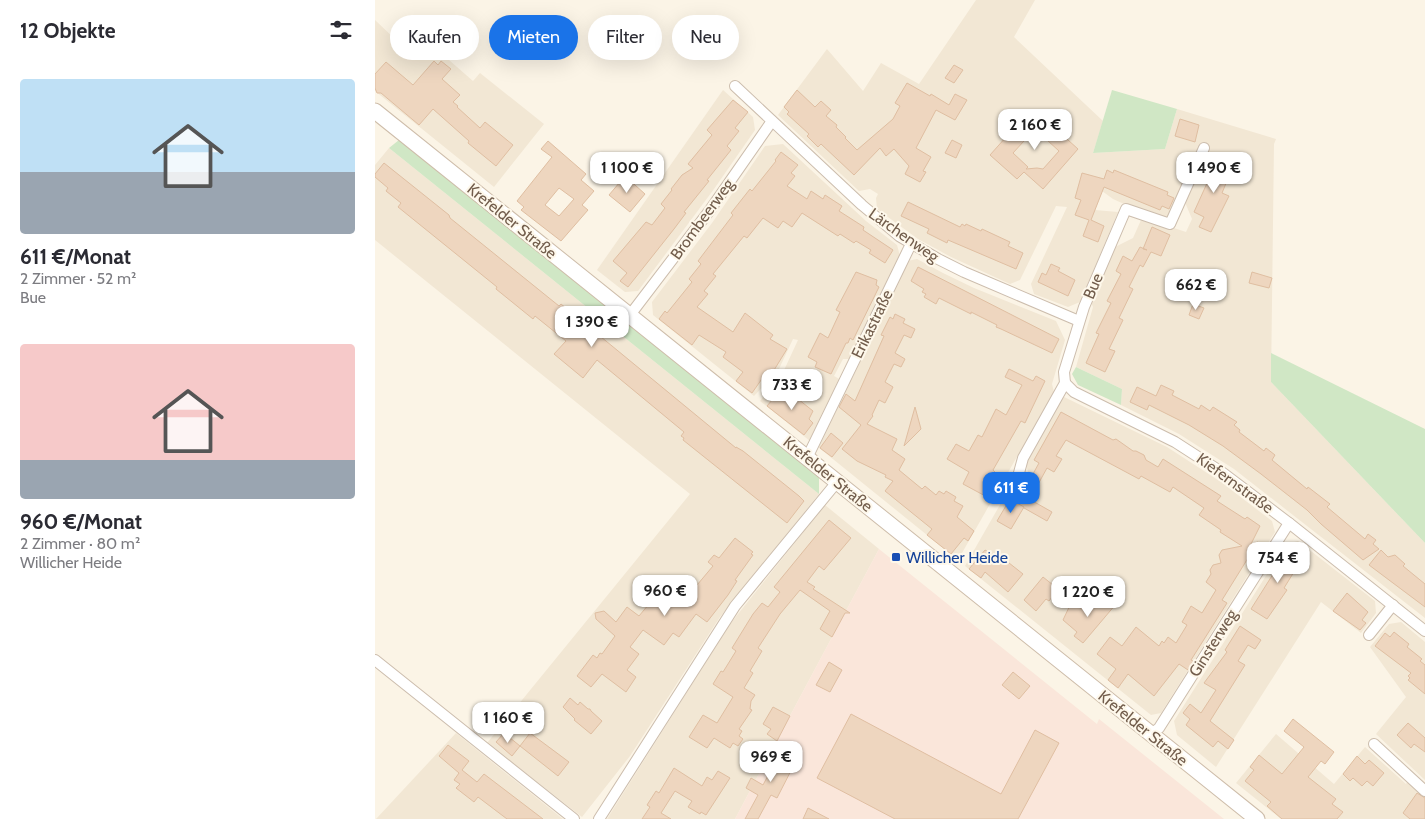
<!DOCTYPE html>
<html lang="de">
<meta charset="utf-8">
<style>
:root{--surface:#fff;--page:#f7f7f7;--text:#2b2b33;--muted:#7c7c81;--accent:#1a73e8}
body{margin:0;font-family:Cabin,sans-serif;background:var(--page);color:var(--text);height:100vh;display:flex;flex-direction:column;font-size:19px;white-space:nowrap}
*{box-sizing:border-box;margin:0}
p{font-size:16px;color:var(--muted)}
.icon{flex:none;width:28px;height:28px;fill:none;stroke:currentColor;stroke-width:2;stroke-linecap:round;stroke-linejoin:round}
.map{position:relative;flex:1;overflow:hidden}
.side{display:flex;flex-direction:column;background:var(--surface);width:375px}
.side>*{flex:none}
.top-card{position:absolute;left:15px;top:15px;width:475px;height:45px;display:flex;gap:10px}
.price{position:absolute;translate:-50% -42px;padding:0 11px;border-radius:10px;background:#fff;color:#222;font-size:16px;line-height:32px;filter:drop-shadow(0 1px 2px #0008)}
.price::after{content:'';position:absolute;left:50%;top:30px;width:15px;height:11px;margin-left:-8px;background:inherit;clip-path:polygon(0 0,100% 0,50% 100%)}
.price.on{background:var(--accent);color:#fff}
ul{padding:0;list-style:none}
li{display:grid;align-content:center;gap:10px;height:265px;padding:0 20px}
li span{display:grid;place-items:center;height:155px;border-radius:5px;color:#555}
li>.icon{margin-inline-start:auto}
span .icon{width:90px;height:90px;fill:#fffc;stroke-width:1}
li b{font-size:21px}
h2{display:flex;justify-content:space-between;align-items:center;height:60px;padding:0 20px;font-size:21px}
.tag{padding:0 18px;border-radius:22px;background:var(--surface);box-shadow:0 5px 20px #0002;font-size:18px;line-height:45px}
.tag.on{background:var(--accent);color:#fff}
main{display:flex;flex:1;min-height:0}
.map>svg:first-child{display:block}
</style>
<main>
<section class="side">
<h2>12 Objekte<svg class="icon" aria-label="filters" viewBox="0 0 24 24"><path d="M4 7h16M4 17h16"/><circle cx="9" cy="7" r="2"/><circle cx="15" cy="17" r="2"/></svg></h2>
<ul>
<li><span style="background:linear-gradient(#bfe0f5 60%,#9aa5b1 0)"><svg class="icon" aria-label="home" viewBox="0 0 24 24"><path d="M3 11l9-7 9 7M6 9v11h12V9"/></svg></span><div><b>611 €/Monat</b><p>2 Zimmer · 52 m²</p><p>Bue</p></div></li>
<li><span style="background:linear-gradient(#f6c9c9 75%,#9aa5b1 0)"><svg class="icon" aria-label="home" viewBox="0 0 24 24"><path d="M3 11l9-7 9 7M6 9v11h12V9"/></svg></span><div><b>960 €/Monat</b><p>2 Zimmer · 80 m²</p><p>Willicher Heide</p></div></li>
</ul>
</section>
<div class="map">
<svg width="1050" height="819" viewBox="0 0 1050 819">
<rect width="100%" height="100%" fill="#fbf4e6"/>
<g fill="#f2e7d4">
<path d="M601,0H660L639,37L728,121L718,153L790,149L802,109L901,139L899,144L896,382L1050,543V618L859,469L804,434L746,405L747,389L701,367L718,307L716,302L738,248L758,238L766,220L778,221L811,232L817,219L809,200L793,220L760,209L738,199L727,191L720,210L743,212L705,302L693,307L659,294L656,284L692,207L681,206L645,280L635,284L576,257L543,239L502,209L501,198L503,194L495,189L484,191L403,115L452,49L488,91L506,63L544,84Z"/>
<path d="M0,20L21,40L37,22L68,50L66,53L98,81L105,73L169,124L119,187L0,91Z"/>
<path d="M348,90L378,117L380,130L339,189L263,291L250,292L222,270Z"/>
<path d="M408,144L491,221L522,245L525,256L478,354L474,359H468L459,376L466,380L435,441L385,401L395,387L404,381L423,340L418,339L403,371L379,396L278,315L277,302L337,223L390,146Z"/>
<path d="M14,148L444,494L345,617L255,756L207,817L112,743L315,494L0,240V165Z"/>
<path d="M542,259L568,273L599,288L681,321L690,340L677,384L679,392L583,560L443,447L532,261Z"/>
<path d="M687,396L792,447L846,482L897,521L900,532L786,713L776,715L590,566L630,496L642,503L655,480L650,460Z"/>
<path d="M450,505L504,549L360,819H232L355,624Z"/>
<path d="M923,541L1000,601L1001,613L986,633L946,602L841,767L802,735L799,721L911,544Z"/>
<path d="M1026,622L1050,642V780L1001,734L1031,697L995,647L1014,624Z"/>
<path d="M81,733L188,819H1Z"/>
<path d="M901,734L959,784L990,747L1031,784L1033,781L1050,797V819H906L861,783Z"/>
</g>
<path fill="#fae6da" d="M504,549L722,724L724,719L849,819H360Z"/>
<g fill="#d0e7c5">
<path d="M737,90L802,109L790,149L718,153Z"/>
<path d="M24,140L444,476V494L14,148Z"/>
<path d="M896,353L1050,429V543L896,382Z"/>
<path d="M701,367L747,389L746,405L703,385L697,374Z"/>
</g>
<g fill="#eed6bf" stroke="#dfbea1" fill-rule="evenodd">
<path d="M59,61L63,65L66,61L76,69L67,79L85,95L78,102L83,106L82,107L105,128L110,122L138,145L121,166L93,143L94,141L58,109L44,125L6,93H2L0,88V74L11,62L38,85Z"/>
<path d="M579,65L588,70L579,83L570,78Z"/>
<path d="M532,83L555,96L556,94L574,105L580,94L592,100L580,120L561,110L541,148L556,157L548,171L551,172L545,182L530,174L534,166L519,149L511,156L505,148L479,175L446,144L443,147L432,136L434,134L412,114L414,112L409,107L422,90L440,107L446,101L456,110L451,116L462,125L461,127L471,137L470,138L482,150L518,119L525,106L520,103Z"/>
<path d="M358,100L373,112L360,128L364,131L352,146L356,150L332,180L334,181L309,212L311,213L299,229L253,287L245,281L252,273L238,261L271,222L277,225L290,208L286,204L297,190L296,189L307,175L318,168L313,164L337,135L332,130Z"/>
<path d="M672,116L686,128L683,131L703,149L668,189L649,172L642,179L615,155L648,118L660,129ZM660,129L684,151L668,169L662,168L651,169L653,167L638,153Z"/>
<path d="M805,119L824,125L820,142L800,136Z"/>
<path d="M577,140L587,145L581,158L570,153Z"/>
<path d="M173,141L211,174L206,180L219,191L207,205L213,210L186,241L146,210L149,207L142,201L177,157L166,149ZM184,188L199,199L184,216L170,205Z"/>
<path d="M406,152L423,165L416,173L420,176L412,186L432,199L436,191L448,199L450,195L467,206L464,211L489,227L488,230L518,250L510,263L494,253L496,250L481,241L479,243L465,234L463,236L427,213L417,227L408,221L403,228L388,218L372,238L369,236L338,274L341,276L329,291L333,294L322,307L358,332L370,313L398,335L395,339L412,349L396,375L391,373L377,393L361,381L368,372L348,357L351,352L324,335L317,345L284,319L290,311L292,313L317,282L314,279L326,264L323,261L358,215L356,213L375,189L377,191L401,161L400,160Z"/>
<path d="M838,158L867,172L854,176L847,193L854,196L836,232L824,227L829,217L819,212L838,170L833,168Z"/>
<path d="M9,163L74,215L75,218L184,306L186,304L361,448V447L368,451L424,496L429,501L412,523L308,440L309,438L306,436L309,432L222,360L208,378L179,354L191,341L160,316L158,319L121,289L122,287L23,207L26,203L11,191L13,188L0,177V174Z"/>
<path d="M732,170L738,173L739,170L793,192L792,195L799,198L794,209L787,206L785,210L729,187L716,220L729,226L723,242L708,236L714,220L700,215L706,200L700,198L707,173L729,179Z"/>
<path d="M250,176L270,194L255,212L234,195Z"/>
<path d="M533,202L585,227L587,224L590,226L591,224L606,231L607,229L635,242L633,246L648,253L641,269L573,240L572,243L552,233L554,229L526,216Z"/>
<path d="M777,227L795,235L786,256L776,252L768,267L765,265L754,287L758,289L744,318L748,320L734,349L740,351L730,372L711,363L724,334L721,333L736,303L732,301L746,274L741,271L748,256L757,261L765,247L772,250L768,249Z"/>
<path d="M676,264L685,268L683,271L700,280L693,296L663,282L667,273L671,275Z"/>
<path d="M543,267L684,339L677,353L626,329L621,327L622,325L596,312V314L564,298L561,304L549,297L551,294L547,292L549,289L536,281Z"/>
<path d="M481,272L502,280L501,285L504,287L478,340L475,338L473,343H471L456,374L440,367L442,362L433,357L445,333L453,338L465,312L461,310Z"/>
<path d="M877,272L897,278L894,288L874,283Z"/>
<path d="M818,304L829,308L824,319L814,315Z"/>
<path d="M520,314L530,319L528,323L540,329L536,338L529,335L520,353L530,359L526,367L519,364L510,382L518,387L510,403L504,400L497,415L498,416L492,424L522,439L517,450L530,459L524,470L547,489L550,486L561,495L564,491L569,494L571,491L581,497L579,501L588,506L582,517L599,531L593,541L589,538L576,554L552,535L557,529L510,491L518,481L510,477L511,475L482,461L467,449L486,425L464,407L471,394L480,401L509,336L506,335L515,317L518,319Z"/>
<path d="M634,369L658,381L661,376L670,381L650,423L646,421L618,470L620,472L614,483L620,487L614,498L588,484L594,472L572,459L581,444L594,451L603,435L607,437L621,409L631,415L647,385L630,377Z"/>
<path d="M786,385L799,391L797,395L824,409L826,405L835,411L838,407L862,422L859,425L865,430L864,432L889,451L891,448L900,455L897,460L932,489L933,487L955,504L952,507L990,539L993,534L1001,540L998,544L1004,549L988,560L946,524L932,510L886,474L848,446L814,425L774,405L772,410L755,402L762,387L781,396Z"/>
<path d="M408,387L438,411L434,419L438,423L429,435L392,406Z"/>
<path d="M540,407L546,429L529,446Z"/>
<path d="M686,412L738,440L741,439L758,451H761L769,455L771,460L783,467L788,459L846,496L842,501L870,519L872,517L885,526L876,544L883,542L847,600L852,603L816,660L818,661L813,670L804,664L779,696L753,674L743,688L733,680L741,669L722,654L735,637L747,646L761,627L784,646L787,641L789,643L793,637L801,643L812,625L807,622L816,606L827,613L841,590L831,582L836,574L835,570L838,565L846,563L844,555L847,550L867,546L845,532L846,530L824,515L829,508L798,487L795,492L766,476L764,479L691,440L681,456L687,459L679,472L672,468L661,488L653,483L664,463L659,460Z"/>
<path d="M456,433L468,443L457,457L445,448Z"/>
<path d="M647,495L677,512L672,521L642,504Z"/>
<path d="M635,499L649,507L636,529L622,521Z"/>
<path d="M454,520L476,538L449,570L444,566L432,582L440,587L438,589L475,613H470L457,637L445,629L455,611L425,590L405,614L383,648L387,651L375,671L378,673L369,688L380,695L376,701L375,709L377,710L364,729L367,731L364,736L368,739L363,746L358,743L355,748L339,738L332,748L314,737L328,715L342,723L358,697L338,684L346,671L348,672L361,651L357,648L378,614L387,603L393,607L405,592L399,587Z"/>
<path d="M360,538L378,552L376,554L378,555L360,580L362,581L353,595L332,622L321,614L304,637L298,633L289,645L268,630L255,647L264,654L252,670L261,677L251,692L227,674L216,687L202,676L218,655L222,658L225,653L227,654L240,636L221,619L220,613L229,611L241,622L252,607L264,616L284,592L278,588L284,579L307,596L314,588L317,591L338,566L333,562L339,555L344,558Z"/>
<path d="M610,550L628,560L629,559L648,574L633,592L610,572L606,578L594,569Z"/>
<path d="M1006,550L1013,557L1020,555L1030,564L1028,566L1050,584V607L994,565Z"/>
<path d="M912,552L918,556L921,552L934,561L928,570L922,567L909,588L912,590L892,619L876,609Z"/>
<path d="M668,577L683,589L674,601L671,599L661,611L649,600Z"/>
<path d="M972,593L993,612L987,620L991,623L985,630L958,611Z"/>
<path d="M729,595L741,604L708,643L699,636L702,632L688,620L697,601L712,613Z"/>
<path d="M865,626L886,640L880,649L873,645L863,661L870,665L835,721L859,740L853,749L843,741L838,747L811,725L815,719L808,713L815,704L826,713L841,690L829,683L852,652L850,650Z"/>
<path d="M1019,632L1034,644L1032,647L1047,659L1045,661L1050,665V694L1033,680L1035,678L1033,676L1036,673L1000,646L1010,633L1015,637Z"/>
<path d="M454,662L467,670L455,692L441,685Z"/>
<path d="M638,672L655,686L644,699L627,685Z"/>
<path d="M195,698L203,705L205,702L213,709H215L216,711L227,721L216,734L199,720L200,719L188,707Z"/>
<path d="M398,707L415,716L402,741L392,734L396,729L388,724Z"/>
<path d="M476,714L626,794L660,730L684,743L643,819H520L442,778Z"/>
<path d="M918,719L959,752L950,764L946,761L933,777L961,799L957,804L968,812L962,819H907L892,806L896,802L870,781L879,770L875,767L884,755L907,774L929,747L909,731Z"/>
<path d="M1033,723L1050,738V752L1039,744L1036,748L1022,735Z"/>
<path d="M129,733L145,746L137,756L121,742Z"/>
<path d="M155,733L194,762L183,776L145,746Z"/>
<path d="M73,745L94,761L87,770L102,782L109,774L168,819H132L103,797L99,802L81,788L85,784L79,780L84,773L64,756Z"/>
<path d="M407,749L423,757L402,798L396,795L383,819H370L383,795L371,788L376,778L388,785Z"/>
<path d="M982,756L990,764L994,760L1009,773L998,786L992,781L987,786L978,778L975,781L968,774Z"/>
<path d="M299,768L327,786L332,777L337,780L343,771L355,778L331,815L326,812L325,814L313,807L317,801L300,791L286,813L296,819H267L275,807L272,805L281,791L284,793Z"/>
<path d="M1042,793L1050,798V819H1035L1028,813Z"/>
<path d="M433,808L454,819H428Z"/>
</g>
<g fill="none" stroke-linecap="round" stroke-linejoin="round">
<defs>
<g id="street">
<path d="M360,86L487,205L524,236L563,259L589,272L704,321"/>
<path d="M255,315L335,210L397,121"/>
<path d="M690,383L699,392L800,442L848,473L914,523L1050,631"/>
<path d="M432,458L536,244"/>
<path d="M641,484L648,458L690,383L689,372L709,307L751,209L795,224L829,148"/>
<path d="M994,635L1018,605"/>
<path d="M0,660L199,819"/>
<path d="M776,734L784,728L914,523"/>
<path d="M999,744L1050,791"/>
<path d="M224,819L360,606L462,482"/>
</g>
<path id="secondary" d="M0,111L882,819"/>
</defs>
<use href="#street" stroke="#ccbdad" stroke-width="12"/>
<use href="#secondary" stroke="#cebdaa" stroke-width="17"/>
<use href="#street" stroke="#fff" stroke-width="10"/>
<use href="#secondary" stroke="#fff" stroke-width="15"/>
</g>
<rect fill="#1a4fb4" stroke="#fef8eb" stroke-width="2" x="516" y="552" width="10" height="10" rx="2.5"/>
<g text-anchor="middle" dominant-baseline="central" stroke-width="4" stroke-linejoin="round" paint-order="stroke">
<g font-size="16" fill="#725d4c" stroke="#fef8eb">
<text transform="translate(327 219) rotate(-54)">Brombeerweg</text>
<text transform="translate(137 221) rotate(39)">Krefelder Straße</text>
<text transform="translate(529 235) rotate(35)">Lärchenweg</text>
<text transform="translate(718 286) rotate(-67)">Bue</text>
<text transform="translate(497 324) rotate(-64)">Erikastraße</text>
<text transform="translate(453 474) rotate(39)">Krefelder Straße</text>
<text transform="translate(860 483) rotate(36)">Kiefernstraße</text>
<text transform="translate(838 643) rotate(-58)">Ginsterweg</text>
<text transform="translate(768 728) rotate(39)">Krefelder Straße</text>
</g>
<g font-size="16" fill="#164399" stroke="#fef8eb" text-anchor="start">
<text x="531" y="557">Willicher Heide</text>
</g>
</g>
</svg>
<b class="price" style="left:660px;top:151px">2 160 €</b>
<b class="price" style="left:252px;top:194px">1 100 €</b>
<b class="price" style="left:839px;top:194px">1 490 €</b>
<b class="price" style="left:821px;top:311px">662 €</b>
<b class="price" style="left:217px;top:348px">1 390 €</b>
<b class="price" style="left:417px;top:411px">733 €</b>
<b class="price on" style="left:636px;top:514px">611 €</b>
<b class="price" style="left:903px;top:584px">754 €</b>
<b class="price" style="left:290px;top:617px">960 €</b>
<b class="price" style="left:713px;top:618px">1 220 €</b>
<b class="price" style="left:133px;top:744px">1 160 €</b>
<b class="price" style="left:396px;top:783px">969 €</b>
<div class="top-card">
<a class="tag">Kaufen</a>
<a class="tag on">Mieten</a>
<a class="tag">Filter</a>
<a class="tag">Neu</a>
</div>
</div>
</main>
